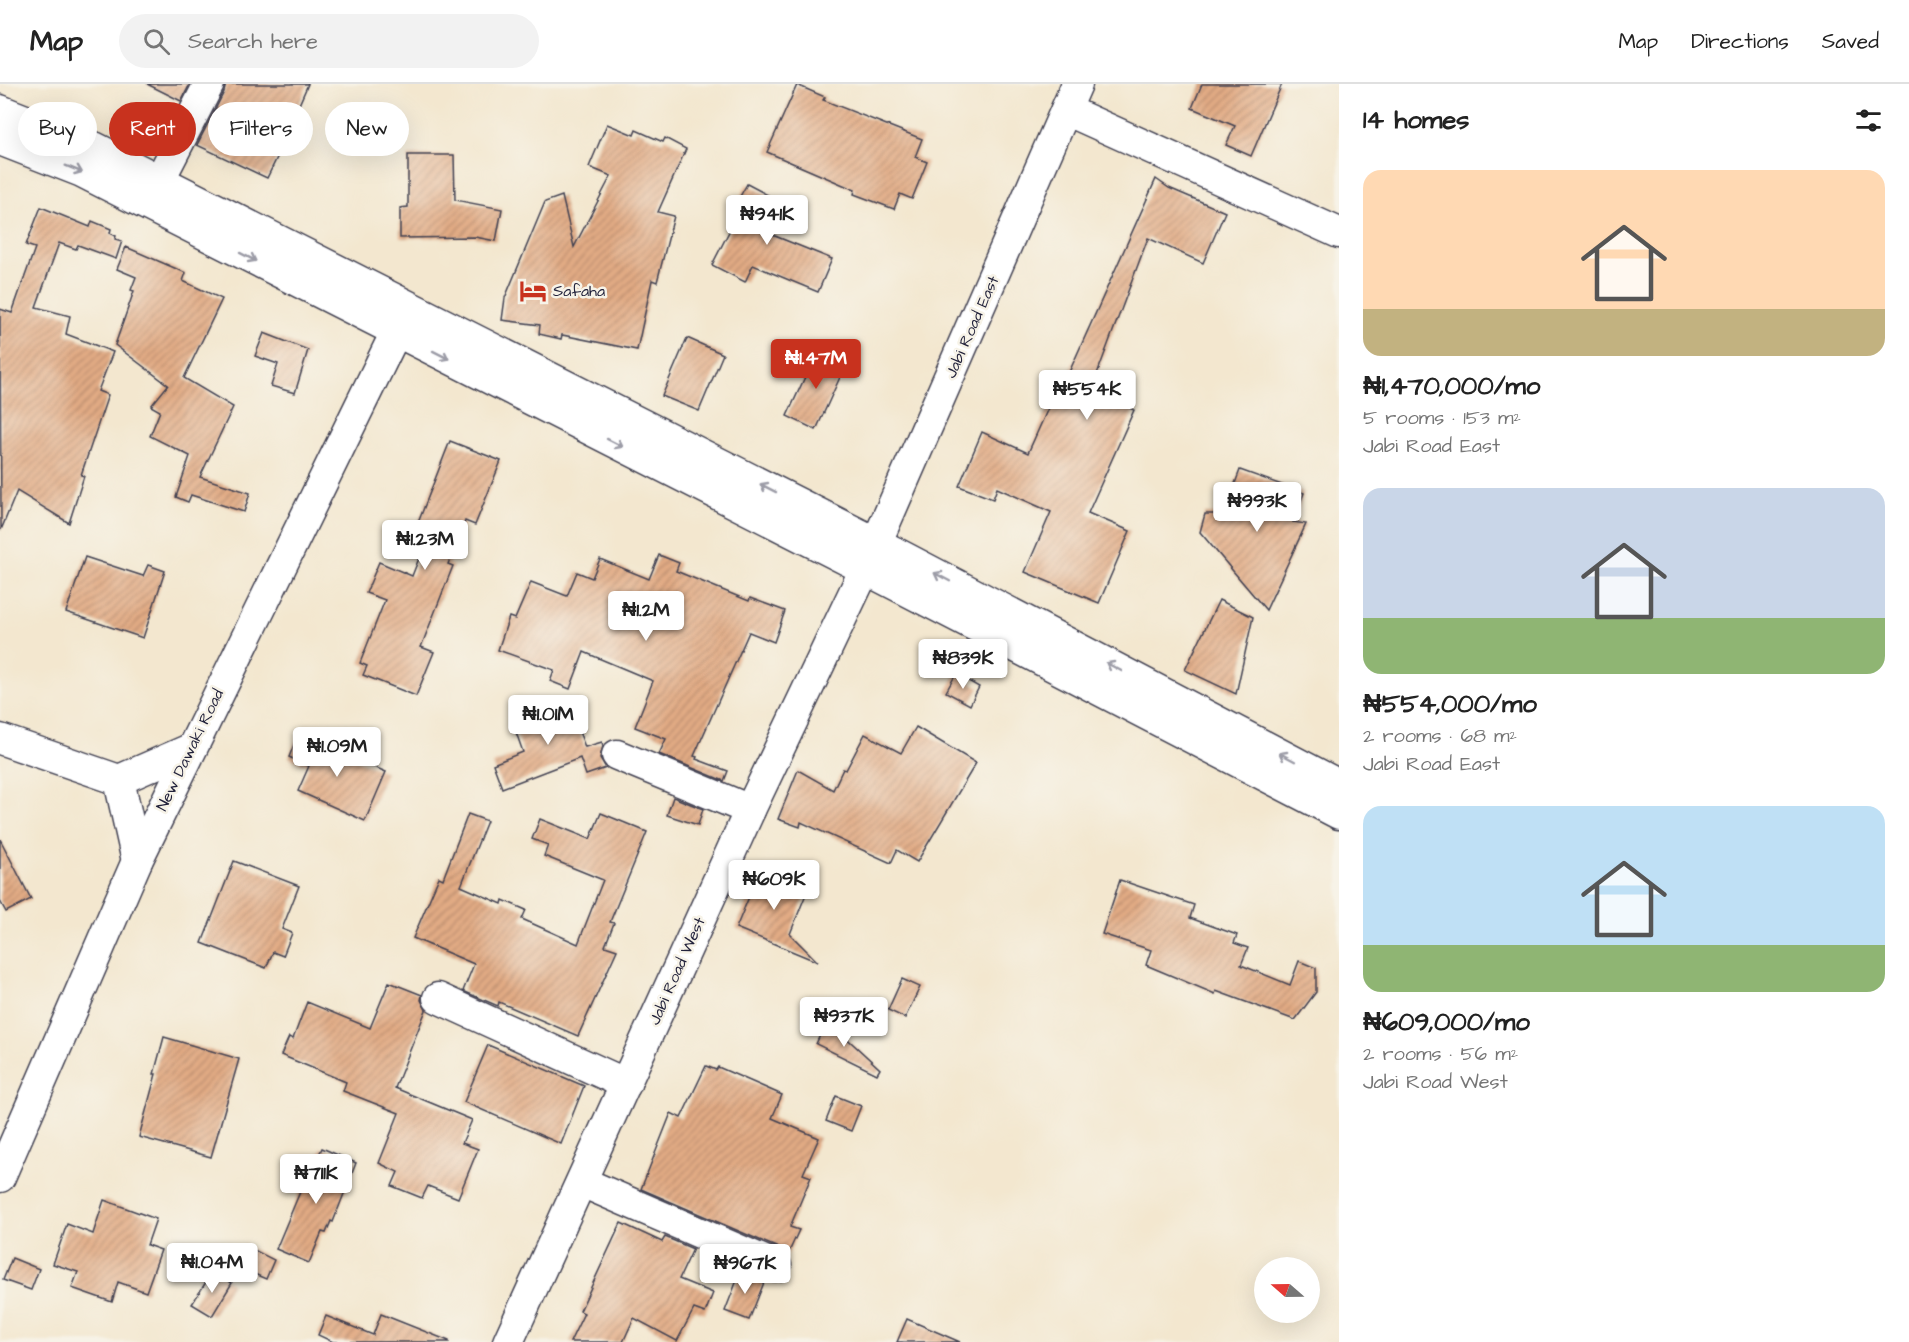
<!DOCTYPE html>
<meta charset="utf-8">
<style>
:root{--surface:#fff;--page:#f2f2f2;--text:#222;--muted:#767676;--line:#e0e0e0;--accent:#c8321e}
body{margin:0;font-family:"Architects Daughter",sans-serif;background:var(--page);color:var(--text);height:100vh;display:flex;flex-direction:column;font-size:22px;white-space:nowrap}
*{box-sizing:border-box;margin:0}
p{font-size:20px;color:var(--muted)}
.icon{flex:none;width:33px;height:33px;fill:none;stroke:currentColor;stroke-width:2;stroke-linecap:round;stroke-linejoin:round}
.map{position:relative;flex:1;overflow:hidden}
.side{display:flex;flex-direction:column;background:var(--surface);width:570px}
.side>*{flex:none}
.banner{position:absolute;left:18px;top:18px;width:570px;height:54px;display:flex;gap:12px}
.needle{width:39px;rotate:290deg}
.tools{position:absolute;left:1254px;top:1173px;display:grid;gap:12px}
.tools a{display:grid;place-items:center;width:66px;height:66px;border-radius:50%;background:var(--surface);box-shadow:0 6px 24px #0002;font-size:30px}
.price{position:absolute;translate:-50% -51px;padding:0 14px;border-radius:6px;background:#fff;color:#222;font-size:20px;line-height:39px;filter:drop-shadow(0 2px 3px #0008)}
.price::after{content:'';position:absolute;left:50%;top:36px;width:18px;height:14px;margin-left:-9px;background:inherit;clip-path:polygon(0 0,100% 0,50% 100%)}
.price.current{background:var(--accent);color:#fff}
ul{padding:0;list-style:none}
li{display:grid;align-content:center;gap:12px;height:318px;padding:0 24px}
li span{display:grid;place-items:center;height:186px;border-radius:18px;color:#555}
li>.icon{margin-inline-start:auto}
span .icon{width:108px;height:108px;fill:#fffc;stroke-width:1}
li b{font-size:26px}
h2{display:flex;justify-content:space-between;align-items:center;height:72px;padding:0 24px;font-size:26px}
.tag{padding:0 21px;border-radius:27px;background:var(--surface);box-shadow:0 6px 24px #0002;font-size:21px;line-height:54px}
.tag.current{background:var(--accent);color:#fff}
header{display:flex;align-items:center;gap:36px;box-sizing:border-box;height:84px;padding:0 30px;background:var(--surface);border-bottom:2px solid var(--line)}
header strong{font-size:28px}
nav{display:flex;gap:33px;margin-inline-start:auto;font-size:21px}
.search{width:420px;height:54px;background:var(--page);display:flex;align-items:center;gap:15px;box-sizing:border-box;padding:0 21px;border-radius:33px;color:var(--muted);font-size:22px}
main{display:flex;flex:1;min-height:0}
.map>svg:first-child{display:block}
</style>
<header>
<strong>Map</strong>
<div class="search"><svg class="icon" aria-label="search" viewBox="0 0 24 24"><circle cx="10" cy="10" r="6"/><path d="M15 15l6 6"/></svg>Search here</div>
<nav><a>Map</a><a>Directions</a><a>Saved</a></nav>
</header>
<main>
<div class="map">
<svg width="1339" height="1258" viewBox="0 0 1339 1258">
<defs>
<pattern id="building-hatch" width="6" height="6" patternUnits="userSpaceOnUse" patternTransform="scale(1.5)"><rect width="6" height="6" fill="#e2ab84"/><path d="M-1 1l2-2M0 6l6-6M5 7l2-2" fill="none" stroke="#b78b6d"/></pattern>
</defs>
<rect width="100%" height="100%" fill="#f7f3e8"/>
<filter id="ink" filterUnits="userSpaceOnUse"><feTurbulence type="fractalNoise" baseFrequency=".0167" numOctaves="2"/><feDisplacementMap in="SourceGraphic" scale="12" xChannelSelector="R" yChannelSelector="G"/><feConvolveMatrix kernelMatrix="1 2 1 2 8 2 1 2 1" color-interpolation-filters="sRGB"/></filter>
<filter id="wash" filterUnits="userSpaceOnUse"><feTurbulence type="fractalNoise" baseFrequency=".008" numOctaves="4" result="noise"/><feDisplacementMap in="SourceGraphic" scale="24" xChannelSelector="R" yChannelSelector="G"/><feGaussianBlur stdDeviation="1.35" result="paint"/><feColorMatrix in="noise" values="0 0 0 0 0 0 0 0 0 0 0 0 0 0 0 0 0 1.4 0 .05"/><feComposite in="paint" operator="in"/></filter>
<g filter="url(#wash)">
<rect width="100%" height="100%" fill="#f3e7cf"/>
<g id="blocks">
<g fill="url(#building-hatch)">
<path d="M147,0H190L181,17Z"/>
<path d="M226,0H308L288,46L290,47L267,94L197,61L224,8Z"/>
<path d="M1202,0H1282L1251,72L1226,61L1235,42L1192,24Z"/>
<path d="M797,1L825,13L823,16L922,55L915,73L927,78L912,115L900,110L894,125L854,110L855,106L767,68Z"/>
<path d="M607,40L634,51L636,46L663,58L665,54L686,65L658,128L674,132L657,198L652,196L637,266L562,251L561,255L539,250L540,241L502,236L505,214L545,118L562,112L574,163L611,92L589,83Z"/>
<path d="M408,71H454L455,116L502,125L496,157L475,153L400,154V124L408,123Z"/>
<path d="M1156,95L1169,104L1225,128L1203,179L1148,154L1091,306L1134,326L1088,429L1130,447L1099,519L1025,488L1051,428L997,404L993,415L959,402L982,348L1028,369L1062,293L1066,295Z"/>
<path d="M747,100L781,118L765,148L832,175L818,208L753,181L745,198L712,181L739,128L733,125Z"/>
<path d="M41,123L90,143L92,137L111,145L110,149L116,152L115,155L122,157L116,175L78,161L76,165L59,159L36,223L70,232L66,250L113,268L98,307L108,311L81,391L84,392L69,439L17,407L1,446L0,225L12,229L35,164L26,161Z"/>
<path d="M126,163L186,189L183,197L222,215L184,294L233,323L200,393L250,409L244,428L191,411L188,418L176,413L190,372L150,352L160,327L151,322L168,301L115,261L134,207L131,206L136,193L117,185Z"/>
<path d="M264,249L308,266L295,309L271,302L278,280L255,272Z"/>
<path d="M687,254L723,270L699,327L662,312Z"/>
<path d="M817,267L846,280L816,346L787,332Z"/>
<path d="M450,357L501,377L475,441L465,437L448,480L453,482L421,563L434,568L416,612L363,591L367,582L360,579L385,516L366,509L379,478L412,492L429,449L416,444Z"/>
<path d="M1240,386L1304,409L1293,438L1306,440L1266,526L1200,448L1205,430H1224Z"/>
<path d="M659,471L679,479L676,487L749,517L750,514L785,527L774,558L749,548L694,672L697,673L696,675L728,687L724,697L659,670L666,655L635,643L653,597L584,568L570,605L550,597L554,586L498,566L509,533L515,535L531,498L567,512L577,488L592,494L600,475L649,495Z"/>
<path d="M85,473L143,492L148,481L165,487L143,554L66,528Z"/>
<path d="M1219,516L1253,533L1236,610L1185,586Z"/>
<path d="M956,590L979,603L970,621L946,608Z"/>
<path d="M567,616L585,663L602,658L603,662L600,674L606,684L586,691L580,674L502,704L493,680L523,668L512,637Z"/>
<path d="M916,643L976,679L917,778L897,766L891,779L801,738L800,743L778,735L798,686L833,706L843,685L846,686L865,650L901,669Z"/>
<path d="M298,651L386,688L365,737L298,707L309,682L289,673Z"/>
<path d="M673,713L703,725L698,741L667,731Z"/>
<path d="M601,729L647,748L610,838L614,839L605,862L617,866L578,952L499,918L498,922L463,907L474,880L413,854L439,793L443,795L468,730L487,737L461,802L502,820L503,816L526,826L522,835L578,860L603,796L544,772L548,761L532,755L540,735L590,755Z"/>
<path d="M0,755L31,815L6,828L0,817Z"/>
<path d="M234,777L299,802L282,845L292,849L283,872L273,868L266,884L202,859Z"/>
<path d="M761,784L808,805L790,850L818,878L736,844Z"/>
<path d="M1120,796L1194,821L1190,834L1237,851L1234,859L1248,864L1241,881L1290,901L1299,877L1316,884V908L1295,936L1216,907L1215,910L1146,881L1151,866L1102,850Z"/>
<path d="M902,895L920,903L905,934L888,926Z"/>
<path d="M389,898L422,911L421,916L426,926L395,1004L472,1036L462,1059L478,1065L458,1114L428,1102L422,1114L392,1102L398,1088L379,1079L399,1029L343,1007L346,998L281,971L289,953L293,955L307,918L370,944Z"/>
<path d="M827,936L880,985L877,990L816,960Z"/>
<path d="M164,953L239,975L211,1073L139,1053L156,990H154Z"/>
<path d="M488,961L584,1002L561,1060L464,1018Z"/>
<path d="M706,982L716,986L718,983L782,1011L772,1034L819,1054L803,1090L811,1093L790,1143L799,1146L788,1170L783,1166L641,1105L671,1029L681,1034Z"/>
<path d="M836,1012L861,1022L851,1047L826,1037Z"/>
<path d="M322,1064L356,1079L333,1138L331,1137L326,1149L322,1148L309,1179L276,1165L305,1096L307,1097Z"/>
<path d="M104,1116L156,1135L147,1161L161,1166L146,1208L118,1198L112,1218L72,1204L78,1188L53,1180L67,1140L93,1150Z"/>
<path d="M621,1139L662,1158L665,1153L693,1165L679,1195L713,1209L705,1229L694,1225L677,1257L634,1234L623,1258H570L584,1229L580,1227Z"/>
<path d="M244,1161L274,1176L266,1195L233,1181Z"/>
<path d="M12,1174L39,1185L31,1206L3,1196Z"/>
<path d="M741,1186L765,1196L749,1236L725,1227Z"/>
<path d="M213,1187L232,1199L212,1232L192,1220Z"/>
<path d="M381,1230L449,1257V1258H333L318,1251L326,1232L373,1251Z"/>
<path d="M907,1235L960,1258H897Z"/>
</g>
</g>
</g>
<g filter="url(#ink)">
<use href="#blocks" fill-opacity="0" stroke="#414051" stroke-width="1.5"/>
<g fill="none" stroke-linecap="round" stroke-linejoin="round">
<defs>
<g id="minor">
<path d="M0,26L94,63L877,459L1339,701"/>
<path d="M1066,26L1339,149"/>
<path d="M0,56L82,88L865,485L1339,730"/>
<path d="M159,97L209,0"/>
<path d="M0,655L119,696L137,777"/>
<path d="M617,671L750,726"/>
<path d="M119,696L190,665"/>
<path d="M438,914L626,1000"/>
<path d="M0,1093L137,777L396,248"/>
<path d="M582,1098L776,1182"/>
<path d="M508,1258L750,726L865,485L1077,0"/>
</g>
</defs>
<use href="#minor" stroke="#414051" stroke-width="33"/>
<use href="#minor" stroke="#fff" stroke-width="30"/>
</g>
<defs><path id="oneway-shaft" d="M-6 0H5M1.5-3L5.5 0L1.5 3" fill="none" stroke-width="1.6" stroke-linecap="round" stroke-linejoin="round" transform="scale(1.5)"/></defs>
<g stroke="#9c9ca7">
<use href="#oneway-shaft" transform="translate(74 85) rotate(22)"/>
<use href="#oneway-shaft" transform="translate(248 173) rotate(27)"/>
<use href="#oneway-shaft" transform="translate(441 271) rotate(27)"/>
<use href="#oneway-shaft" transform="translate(615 359) rotate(27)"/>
<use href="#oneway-shaft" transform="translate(768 404) rotate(-153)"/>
<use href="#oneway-shaft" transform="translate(942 493) rotate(-152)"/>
<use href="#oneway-shaft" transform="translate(1114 583) rotate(-152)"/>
<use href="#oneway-shaft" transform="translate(1287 673) rotate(-152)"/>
</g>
</g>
<defs>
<symbol id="hotel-bare" viewBox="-9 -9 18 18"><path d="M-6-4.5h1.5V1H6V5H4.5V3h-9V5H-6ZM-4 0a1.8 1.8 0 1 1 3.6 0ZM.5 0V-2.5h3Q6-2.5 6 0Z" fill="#c8321e" stroke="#f7f3e8" stroke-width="2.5" paint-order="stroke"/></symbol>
</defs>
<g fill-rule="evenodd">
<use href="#hotel-bare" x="514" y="188" width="38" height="38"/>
</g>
<g text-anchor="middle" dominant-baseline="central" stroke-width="5" stroke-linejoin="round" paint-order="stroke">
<g font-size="16" fill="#22223b" stroke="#f7f3e8" text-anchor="start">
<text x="553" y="207">Safaha</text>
</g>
<g font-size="16" fill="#22223b" stroke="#f7f3e8">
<text transform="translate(972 243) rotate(-66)">Jabi Road East</text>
<text transform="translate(190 666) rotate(-64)">New Dawaki Road</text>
<text transform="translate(677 887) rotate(-66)">Jabi Road West</text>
</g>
</g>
</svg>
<div class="tools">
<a><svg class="needle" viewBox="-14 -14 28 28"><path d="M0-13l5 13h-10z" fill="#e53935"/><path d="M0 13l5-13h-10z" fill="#767676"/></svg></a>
</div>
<b class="price" style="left:767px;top:162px">₦941K</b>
<b class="price current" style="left:816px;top:306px">₦1.47M</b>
<b class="price" style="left:1087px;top:337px">₦554K</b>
<b class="price" style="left:1257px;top:449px">₦993K</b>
<b class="price" style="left:425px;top:487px">₦1.23M</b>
<b class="price" style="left:646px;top:558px">₦1.2M</b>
<b class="price" style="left:963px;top:606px">₦839K</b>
<b class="price" style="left:548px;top:662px">₦1.01M</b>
<b class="price" style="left:337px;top:694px">₦1.09M</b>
<b class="price" style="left:774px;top:827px">₦609K</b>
<b class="price" style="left:844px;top:964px">₦937K</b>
<b class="price" style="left:316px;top:1121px">₦711K</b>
<b class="price" style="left:212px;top:1210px">₦1.04M</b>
<b class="price" style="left:745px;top:1211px">₦967K</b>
<div class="banner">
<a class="tag">Buy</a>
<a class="tag current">Rent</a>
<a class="tag">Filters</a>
<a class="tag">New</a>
</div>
</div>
<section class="side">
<h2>14 homes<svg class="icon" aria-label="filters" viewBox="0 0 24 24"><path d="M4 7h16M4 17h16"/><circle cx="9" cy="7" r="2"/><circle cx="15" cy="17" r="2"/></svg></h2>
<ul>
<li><span style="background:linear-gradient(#ffd9b3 75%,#c2b280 0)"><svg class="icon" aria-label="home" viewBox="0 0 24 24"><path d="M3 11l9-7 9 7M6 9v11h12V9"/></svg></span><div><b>₦1,470,000/mo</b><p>5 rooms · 153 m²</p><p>Jabi Road East</p></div></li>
<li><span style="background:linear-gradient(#c9d6e8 70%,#8fb573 0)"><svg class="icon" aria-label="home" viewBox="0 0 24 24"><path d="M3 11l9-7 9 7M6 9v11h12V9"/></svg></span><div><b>₦554,000/mo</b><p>2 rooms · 68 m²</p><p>Jabi Road East</p></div></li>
<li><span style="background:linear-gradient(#bfe0f5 75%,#8fb573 0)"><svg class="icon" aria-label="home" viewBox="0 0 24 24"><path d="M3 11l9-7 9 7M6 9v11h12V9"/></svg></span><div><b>₦609,000/mo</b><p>2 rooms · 56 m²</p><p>Jabi Road West</p></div></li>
</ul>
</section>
</main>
